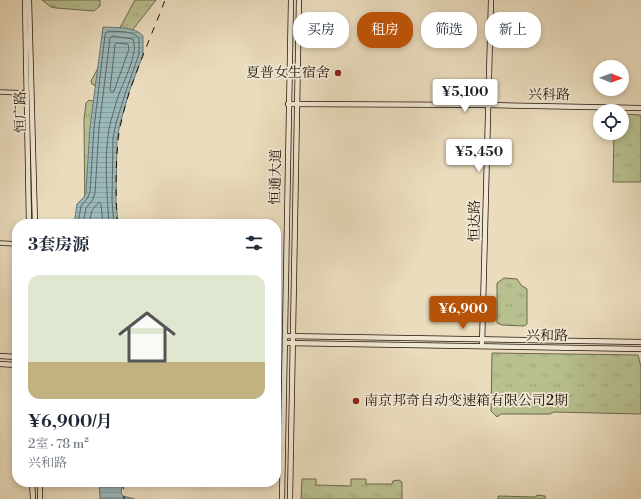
<!DOCTYPE html>
<html lang="zh">
<meta charset="utf-8">
<style>
:root{--surface:#fff;--page:#f6f6f7;--text:#1f2937;--muted:#747a83;--line:#e0e1e3;--accent:#b45309}
body{margin:0;font-family:"Libre Bodoni","Noto Serif SC",serif;background:var(--page);color:var(--text);height:100vh;display:flex;flex-direction:column;font-size:15px;white-space:nowrap}
*{box-sizing:border-box;margin:0}
p{font-size:13px;color:var(--muted)}
.icon{flex:none;width:22px;height:22px;fill:none;stroke:currentColor;stroke-width:2;stroke-linecap:round;stroke-linejoin:round}
.map{position:relative;flex:1;overflow:hidden}
.panel{position:absolute;left:12px;top:219px;width:269px;height:268px;display:flex;flex-direction:column;background:var(--surface);border-radius:16px;box-shadow:0 2px 6px #0003}
.panel>*{flex:none}
.top-card{position:absolute;left:293px;top:12px;width:288px;height:36px;display:flex;gap:8px}
.needle{width:26px;rotate:91deg}
.buttons{position:absolute;left:593px;top:60px;display:grid;gap:8px}
.buttons a{display:grid;place-items:center;width:36px;height:36px;border-radius:50%;background:var(--surface);box-shadow:0 2px 6px #0003;font-size:20px}
.price{position:absolute;translate:-50% -34px;padding:0 9px;border-radius:4px;background:#fff;color:#222;font-size:13px;line-height:26px;filter:drop-shadow(0 1px 2px #0008)}
.price::after{content:'';position:absolute;left:50%;top:24px;width:12px;height:9px;margin-left:-6px;background:inherit;clip-path:polygon(0 0,100% 0,50% 100%)}
.price.selected{background:var(--accent);color:#fff}
ul{padding:0;list-style:none}
li{display:grid;align-content:center;gap:8px;height:212px;padding:0 16px}
li+li{border-top:1px solid var(--line)}
li span{display:grid;place-items:center;height:124px;border-radius:12px;color:#555}
li>.icon{margin-inline-start:auto}
span .icon{width:72px;height:72px;fill:#fffc;stroke-width:1}
li b{font-size:17px}
h2{display:flex;justify-content:space-between;align-items:center;height:48px;padding:0 16px;font-size:17px}
.tag{padding:0 14px;border-radius:16px;background:var(--surface);box-shadow:0 2px 6px #0003;font-size:14px;line-height:36px}
.tag.selected{background:var(--accent);color:#fff}
.map>svg:first-child{display:block}
</style>
<div class="map">
<svg width="641" height="499" viewBox="0 0 641 499">
<defs>
<pattern id="grass-tufts" width="24" height="20" patternUnits="userSpaceOnUse"><rect width="24" height="20" fill="#b8c090"/><path d="M3 7l-1-3M5 7V3M7 7l1-3M15 17l-1-3M17 17v-4M19 17l1-3" fill="none" stroke="#9ea47b"/></pattern>
<pattern id="water-rules" width="6" height="5" patternUnits="userSpaceOnUse"><rect width="6" height="5" fill="#9bb9ba"/><path d="M0 2.5h6" fill="none" stroke="#859e9f"/></pattern>
</defs>
<rect width="100%" height="100%" fill="#eadcbd"/>
<filter id="stains"><feTurbulence type="fractalNoise" baseFrequency=".005" numOctaves="4"/><feColorMatrix values="0 0 0 0 .2 0 0 0 0 .09 0 0 0 0 .02 0 0 0 .5 -.17"/></filter>
<radialGradient id="worn" r=".72"><stop offset=".6" stop-color="#630" stop-opacity="0"/><stop offset="1" stop-color="#630" stop-opacity=".3"/></radialGradient>
<g fill="url(#grass-tufts)" stroke="#6c694c">
<path d="M42,0H100V6L94,11L56,8L51,7Z"/>
<path d="M135,0H156L134,28L113,60L102,89L92,84L91,81Z"/>
<path d="M503,39H537L535,43L506,42L505,45H503Z"/>
<path d="M89,100L96,102L85,224L84,119L86,103Z"/>
<path d="M622,114L641,115V182H613L614,133H622Z"/>
<path d="M504,278L517,279L521,285L527,289V324L524,326L502,325L497,323V283Z"/>
<path d="M492,353L638,355L641,367V414L554,412L550,414H501L497,417L491,411Z"/>
<path d="M302,479H316V485L351,486V479H366V484H392L393,481L399,480L402,482V499H301Z"/>
<path d="M537,495L545,496V499H498V496L536,497Z"/>
</g>
<g fill="url(#water-rules)" stroke="#6a7673">
<path d="M103,27C115,28 135,26 143,36V55L129,92L120,124L117,139L116,201L118,224H74L77,204L84,197L86,192L90,127Z"/>
<path d="M99,482H128L122,486L121,493L123,496L135,499H100Z"/>
</g>
<g fill="none" stroke-linecap="round" stroke-linejoin="round">
<g stroke="#5e6662" stroke-width="1">
<path d="M117,43L128,44L129,49L114,91L112,92L110,90L115,45Z"/>
<path d="M78,224L81,206L87,199L90,192L94,128L105,35L108,31C118,32 132,30 139,38V54L126,91L116,123L113,138L112,201L114,224"/>
<path d="M83,224L86,208L92,201L95,193L99,128L110,38L112,36L133,39C139,53 123,82 118,97C115,108 111,118 109,129C104,158 107,195 109,224"/>
<path d="M89,224L92,210L99,202L101,204L103,224"/>
</g>
<defs>
<g id="street">
<path d="M0,92L27,93"/>
<path d="M0,243L17,244"/>
</g>
<g id="secondary">
<path d="M25,0L29,224"/>
<path d="M29,0L35,224"/>
<path d="M288,104L488,105L641,108"/>
<path d="M285,336L641,342"/>
<path d="M285,343L641,349"/>
<path d="M482,346L491,0"/>
<path d="M0,356L17,357"/>
<path d="M0,364L17,365"/>
<path d="M32,482L33,499"/>
<path d="M40,482V499"/>
<path d="M282,499L291,0"/>
<path d="M290,499L299,0"/>
</g>
</defs>
<use href="#street" stroke="#534436" stroke-width="5.5"/>
<use href="#secondary" stroke="#211209" stroke-width="6"/>
<use href="#street" stroke="#f1e8d4" stroke-width="3.5"/>
<use href="#secondary" stroke="#f1e8d4" stroke-width="4.5"/>
<g stroke="#211209" stroke-width="1" stroke-dasharray="7 7" stroke-linecap="butt">
<path d="M117,224C116,193 115,163 119,133C127,87 149,43 165,0"/>
<path d="M123,482L124,499"/>
</g>
</g>
<g fill="#8f2418" stroke="#f1e8d4" stroke-width="1.5">
<circle cx="338" cy="73" r="4"/>
<circle cx="356" cy="401" r="4"/>
</g>
<g text-anchor="middle" dominant-baseline="central" stroke-width="3.5" stroke-linejoin="round" paint-order="stroke">
<g font-size="14" fill="#211209" stroke="#f1e8d4" text-anchor="end">
<text x="330" y="73">夏普女生宿舍</text>
<text x="364" y="401" text-anchor="start">南京邦奇自动变速箱有限公司2期</text>
</g>
<g font-size="14" fill="#211209" stroke="#f1e8d4">
<text transform="translate(549 95) rotate(1)">兴科路</text>
<text transform="translate(21 112) rotate(-91)">恒广路</text>
<text transform="translate(276 177) rotate(-89)">恒通大道</text>
<text transform="translate(475 221) rotate(-89)">恒达路</text>
<text transform="translate(547 336) rotate(1)">兴和路</text>
</g>
</g>
<rect width="100%" height="100%" filter="url(#stains)"/>
<rect width="100%" height="100%" fill="url(#worn)"/>
</svg>
<div class="buttons">
<a><svg class="needle" viewBox="-14 -14 28 28"><path d="M0-13l5 13h-10z" fill="#e53935"/><path d="M0 13l5-13h-10z" fill="#747a83"/></svg></a>
<a><svg class="icon" aria-label="locate" viewBox="0 0 24 24"><circle cx="12" cy="12" r="6"/><path d="M12 2v4M12 18v4M2 12h4M18 12h4"/></svg></a>
</div>
<b class="price" style="left:465px;top:113px">¥5,100</b>
<b class="price" style="left:479px;top:173px">¥5,450</b>
<b class="price selected" style="left:463px;top:330px">¥6,900</b>
<div class="top-card">
<a class="tag">买房</a>
<a class="tag selected">租房</a>
<a class="tag">筛选</a>
<a class="tag">新上</a>
</div>
<section class="panel">
<h2>3套房源<svg class="icon" aria-label="filters" viewBox="0 0 24 24"><path d="M4 7h16M4 17h16"/><circle cx="9" cy="7" r="2"/><circle cx="15" cy="17" r="2"/></svg></h2>
<ul>
<li><span style="background:linear-gradient(#dfe7d0 70%,#c2b280 0)"><svg class="icon" aria-label="home" viewBox="0 0 24 24"><path d="M3 11l9-7 9 7M6 9v11h12V9"/></svg></span><div><b>¥6,900/月</b><p>2室 · 78 m²</p><p>兴和路</p></div></li>
</ul>
</section>
</div>
